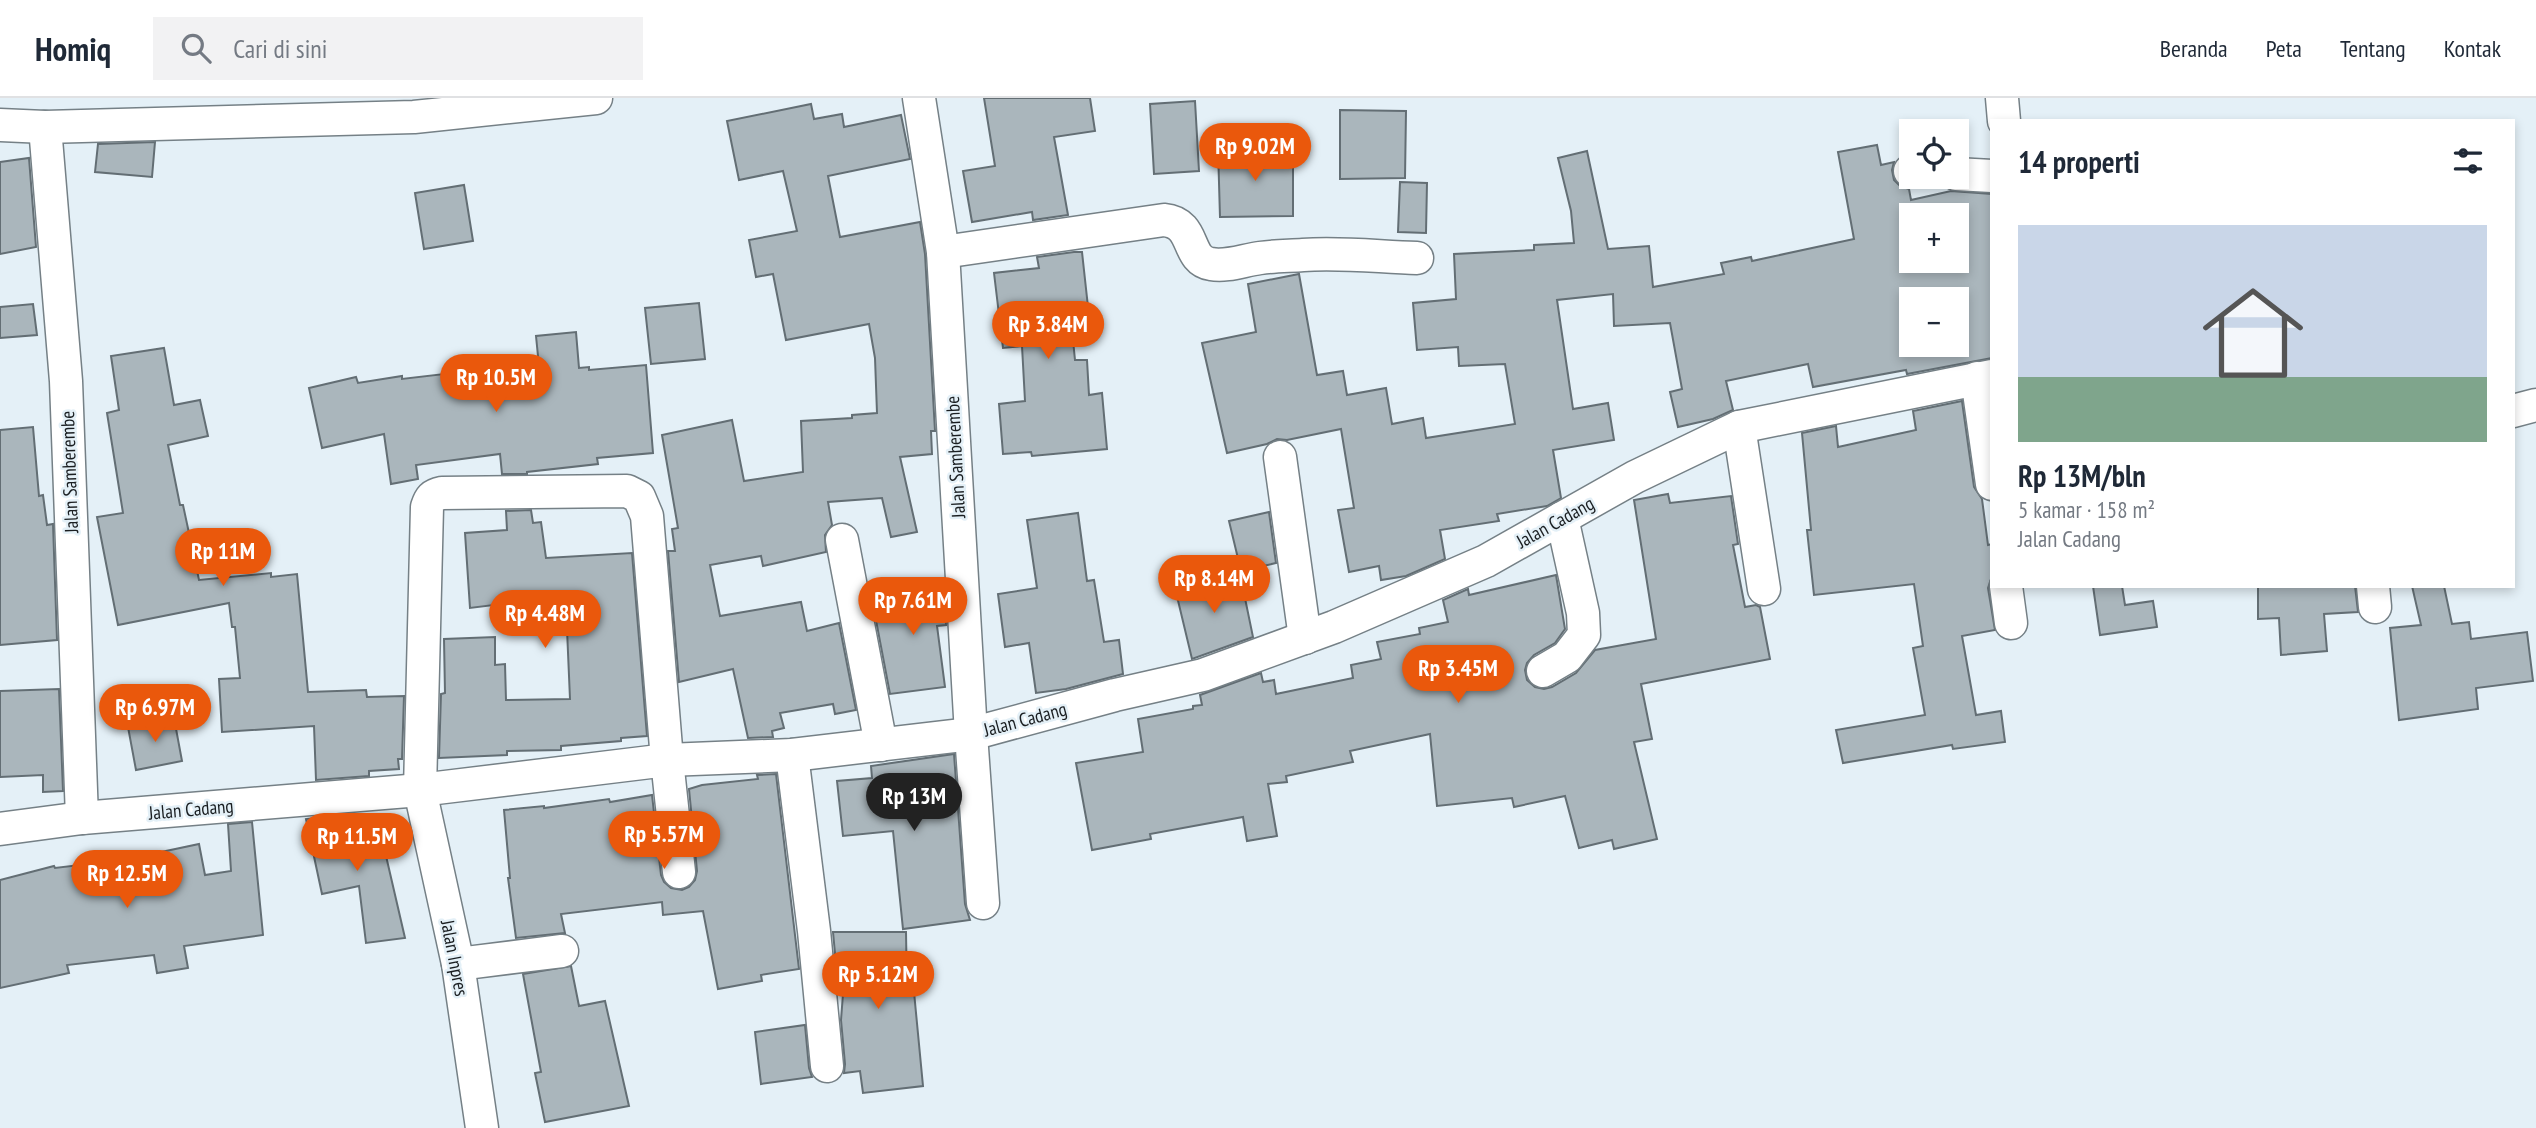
<!DOCTYPE html>
<html lang="id">
<meta charset="utf-8">
<style>
:root{--surface:#fff;--page:#f2f2f3;--text:#1f2937;--muted:#747a83;--line:#e0e1e3;--accent:#ea580c}
body{margin:0;font-family:"PT Sans Narrow",sans-serif;background:var(--page);color:var(--text);height:100vh;display:flex;flex-direction:column;font-size:26px;white-space:nowrap}
*{box-sizing:border-box;margin:0}
p{font-size:23px;color:var(--muted)}
.icon{flex:none;width:38px;height:38px;fill:none;stroke:currentColor;stroke-width:2;stroke-linecap:round;stroke-linejoin:round}
.map{position:relative;flex:1;overflow:hidden}
.panel{position:absolute;left:1990px;top:21px;width:525px;height:469px;display:flex;flex-direction:column;background:var(--surface);border-radius:0px;box-shadow:0 4px 10px #0003}
.panel>*{flex:none}
.buttons{position:absolute;left:1899px;top:21px;display:grid;gap:14px}
.buttons a{display:grid;place-items:center;width:70px;height:70px;border-radius:0px;background:var(--surface);box-shadow:0 4px 10px #0003;font-size:35px}
.price{position:absolute;translate:-50% -60px;padding:0 16px;border-radius:24px;background:var(--accent);color:#fff;font-size:23px;line-height:46px;filter:drop-shadow(0 2px 4px #0008)}
.price::after{content:'';position:absolute;left:50%;top:42px;width:21px;height:16px;margin-left:-10px;background:inherit;clip-path:polygon(0 0,100% 0,50% 100%)}
.price.current{background:#222;color:#fff}
ul{padding:0;list-style:none}
li{display:grid;align-content:center;gap:14px;height:371px;padding:0 28px}
li span{display:grid;place-items:center;height:217px;border-radius:0px;color:#555}
li>.icon{margin-inline-start:auto}
span .icon{width:126px;height:126px;fill:#fffc;stroke-width:1}
li b{font-size:30px}
h2{display:flex;justify-content:space-between;align-items:center;height:84px;padding:0 28px;font-size:30px}
header{display:flex;align-items:center;gap:42px;box-sizing:border-box;height:98px;padding:0 35px;background:var(--surface);border-bottom:2px solid var(--line)}
header strong{font-size:33px}
nav{display:flex;gap:38px;margin-inline-start:auto;font-size:24px}
.search{width:490px;height:63px;background:var(--page);display:flex;align-items:center;gap:18px;box-sizing:border-box;padding:0 24px;border-radius:0px;color:var(--muted);font-size:26px}
.map>svg:first-child{display:block}
</style>
<header>
<strong>Homiq</strong>
<div class="search"><svg class="icon" aria-label="search" viewBox="0 0 24 24"><circle cx="10" cy="10" r="6"/><path d="M15 15l6 6"/></svg>Cari di sini</div>
<nav><a>Beranda</a><a>Peta</a><a>Tentang</a><a>Kontak</a></nav>
</header>
<div class="map">
<svg width="2536" height="1030" viewBox="0 0 2536 1030">
<rect width="100%" height="100%" fill="#e4f0f7"/>
<g fill="#aab6bc" stroke="#636e74" stroke-width="2" fill-rule="evenodd">
<path d="M984,0H1090L1095,33L1054,39L1068,117L1033,122L1032,114L972,124L963,73L995,68Z"/>
<path d="M1195,3L1199,73L1154,76L1150,6Z"/>
<path d="M811,6L814,21L842,16L844,29L901,17L910,61L828,78L840,139L920,124L925,156L935,333H931L932,356L900,359L917,434L891,439L882,400L828,404L832,427L825,437L826,454L763,468L761,458L710,467L720,518L801,504L807,533L839,525L856,612L835,616L833,606L780,615L784,630L772,633L773,639L748,640L733,571L679,584L668,453H675L672,431L678,430L662,337L732,322L744,383L803,374L801,323L852,320V317L877,315L875,260L869,226L786,242L773,176L756,179L749,142L797,133L783,73L739,82L727,23Z"/>
<path d="M1340,12L1406,13L1405,80L1340,81Z"/>
<path d="M155,44L152,79L95,74L98,46Z"/>
<path d="M1877,47L1881,67L1894,64L1892,72L1894,82L1900,88L1909,91L1911,102L1951,93L1992,96V260L1907,276L1906,272L1813,289L1808,266L1726,283L1733,312L1713,321L1678,329L1670,294L1682,291L1670,225L1614,228L1613,196L1557,202L1573,311L1608,305L1614,342L1553,352L1561,400L1547,408L1497,416L1499,423L1440,432L1445,461L1406,478L1381,482L1379,468L1349,474L1338,412L1354,410L1341,331L1287,342L1277,341L1267,346L1227,355L1202,245L1256,234L1248,186L1299,176L1317,277L1343,273L1347,297L1386,290L1392,326L1423,320L1426,340L1515,326L1505,266L1459,268L1458,249L1417,252L1413,205L1456,201L1454,156L1534,152V147L1574,145L1571,113L1558,60L1587,53L1608,151L1649,148L1653,189L1724,176L1721,165L1751,159L1752,163L1854,141L1838,54ZM1911,117H1956V163H1911ZM1911,201H1956V247H1911Z"/>
<path d="M1270,48L1271,58H1293V118L1220,119L1218,50Z"/>
<path d="M29,60L36,149L0,156V64Z"/>
<path d="M1400,84L1427,85L1426,135L1398,134Z"/>
<path d="M464,87L473,143L424,151L415,95Z"/>
<path d="M1074,154H1082L1088,209L1070,212L1075,262H1087L1089,297L1102,295L1107,351L1032,358L1031,354L1003,356L999,306L1025,303L1022,248L1003,250L994,175L1039,170L1037,159Z"/>
<path d="M699,205L705,261L651,266L645,210Z"/>
<path d="M33,206L37,237L0,240V209Z"/>
<path d="M576,234L579,270L589,269V272L646,267L653,355L597,360L598,366L527,374V376H502L500,356L416,367L418,381L391,386L384,336L322,350L309,290L356,279L358,285L402,278V281L487,271L488,274L539,268L536,238Z"/>
<path d="M164,250L174,307L200,302L208,338L168,347L180,407H183L199,482L271,475V479L297,476L308,594L366,592L367,599L404,598L402,661H398L399,671L369,673V678L316,682L314,628L222,634L219,581L240,580L235,529H232L229,505L118,527L97,419L123,415L107,315L119,312L111,258Z"/>
<path d="M1962,303L1974,389L1982,401L1988,447L1992,446V478L1988,490L1995,532L1962,538L1976,617L2001,613L2005,644L1953,651L1952,647L1843,665L1836,632L1925,617L1913,550L1923,548L1914,486L1814,497L1807,432H1811L1802,335L1836,328L1838,349L1916,332L1913,313Z"/>
<path d="M33,329L39,398L43,397L47,427L53,426L57,542L0,547V332Z"/>
<path d="M1668,396L1670,405L1731,398L1738,446L1733,447L1745,509L1756,507L1760,509L1770,561L1641,586L1652,641L1634,644L1657,741L1614,751L1612,742L1579,750L1565,698L1514,709L1512,700L1437,708L1430,636L1350,653L1353,664L1286,678L1287,684L1268,686L1277,738L1247,743L1243,719L1150,736L1151,741L1092,752L1076,665L1143,654L1138,621L1193,611V608L1202,607L1200,597L1261,575L1263,584L1274,582L1276,596L1353,580L1351,567L1381,561L1377,544L1420,536L1419,530L1448,524L1443,502L1468,491L1469,497L1556,477L1565,531L1555,545L1534,557L1527,565L1525,572L1527,582L1535,589L1544,591L1552,589L1576,575L1595,552L1656,541L1634,402Z"/>
<path d="M531,412L533,425L541,424L546,460L632,455L647,638L621,640V643L561,648V652L507,653V657L439,660L441,596L445,595L444,541L495,539V567L505,566L506,602L570,601L566,508H559L558,499L470,510L465,435L507,432L506,413Z"/>
<path d="M1269,414L1276,465L1241,473L1229,423Z"/>
<path d="M1078,415L1087,483L1094,482L1104,544L1119,542L1123,576L1066,591L1036,595L1029,545L1005,549L998,496L1037,490L1027,422Z"/>
<path d="M1240,476L1253,539L1192,561L1175,490Z"/>
<path d="M944,483L946,527L937,528L945,589L890,596L875,517L885,515L882,492Z"/>
<path d="M2093,488H2122L2125,507L2153,503L2157,529L2100,537Z"/>
<path d="M2258,488H2355L2358,514L2324,516L2327,553L2281,557L2279,520L2258,521Z"/>
<path d="M2412,488H2444L2452,526L2469,524L2471,541L2527,534L2533,583L2476,590L2478,611L2399,622L2390,530L2421,527Z"/>
<path d="M59,591L63,693L43,694V677L0,679V593Z"/>
<path d="M174,620L182,663L136,672L128,629Z"/>
<path d="M954,656L965,806L970,822L903,831L893,733L843,738L837,683L872,680L871,668Z"/>
<path d="M776,676L799,871L761,877L762,883L718,891L703,813L663,817L662,804L561,816L565,835L516,840L508,780H510L504,712L544,708V710L609,701L610,704L652,697L661,777L664,784L671,790L682,792L689,789L695,782L697,773L689,691L702,687L758,681L757,677Z"/>
<path d="M349,716L354,738L380,732L405,840L366,845L359,788L322,796L306,721Z"/>
<path d="M252,724L263,837L184,848L188,870L157,875L154,857L67,867L69,875L0,890V782L54,768L55,770L148,759L147,757L199,746L205,777L231,773L228,726Z"/>
<path d="M833,834H906L907,895L914,894L923,988L863,995L860,973L844,975L845,966L841,922L843,896L839,865L836,866Z"/>
<path d="M571,868L579,908L605,903L629,1008L545,1024L535,975L541,974L523,876Z"/>
<path d="M805,927L809,970L812,979L761,986L755,934Z"/>
</g>
<g fill="none" stroke-linecap="round" stroke-linejoin="round">
<defs>
<g id="minor">
<path d="M919,0L943,154L971,636L983,805"/>
<path d="M2002,0L2004,23"/>
<path d="M0,27L45,29L414,19L596,0"/>
<path d="M45,29L66,283L82,720"/>
<path d="M1910,73H1911"/>
<path d="M1956,76L1992,78"/>
<path d="M943,154L1164,122C1197,125 1185,162 1211,166C1227,169 1244,162 1260,160C1274,158 1289,158 1303,157C1340,154 1380,159 1417,160"/>
<path d="M1977,280L1992,386"/>
<path d="M2513,313L2536,307"/>
<path d="M1739,329L1764,491"/>
<path d="M1280,359L1305,540"/>
<path d="M842,442L881,647"/>
<path d="M2006,488L2011,525"/>
<path d="M2373,488L2375,509"/>
<path d="M1543,573L1567,559L1584,537L1583,515L1562,420"/>
<path d="M792,657L814,833L827,968"/>
<path d="M0,731L82,720L420,692L667,662L792,657L971,636L1115,597L1203,577L1334,529L1486,463L1635,379L1739,329L1992,278"/>
<path d="M458,866L562,853"/>
<path d="M482,1030L458,866L420,692L427,409C430,400 432,397 442,395L627,393L639,399L647,418L667,662L679,774"/>
</g>
</defs>
<use href="#minor" stroke="#758086" stroke-width="35"/>
<use href="#minor" stroke="#fff" stroke-width="32"/>
</g>
<g text-anchor="middle" dominant-baseline="central" stroke-width="5" stroke-linejoin="round" paint-order="stroke">
<g font-size="19" fill="#1a1e21" stroke="#e4f0f7">
<text transform="translate(955 359) rotate(-93)">Jalan Samberembe</text>
<text transform="translate(69 374) rotate(-92)">Jalan Samberembe</text>
<text transform="translate(1555 424) rotate(-29)">Jalan Cadang</text>
<text transform="translate(1025 621) rotate(-15)">Jalan Cadang</text>
<text transform="translate(191 711) rotate(-5)">Jalan Cadang</text>
<text transform="translate(455 860) rotate(79)">Jalan Inpres</text>
</g>
</g>
</svg>
<div class="buttons">
<a><svg class="icon" aria-label="locate" viewBox="0 0 24 24"><circle cx="12" cy="12" r="6"/><path d="M12 2v4M12 18v4M2 12h4M18 12h4"/></svg></a>
<a>+</a>
<a>−</a>
</div>
<b class="price" style="left:1255px;top:85px">Rp 9.02M</b>
<b class="price" style="left:1048px;top:263px">Rp 3.84M</b>
<b class="price" style="left:496px;top:316px">Rp 10.5M</b>
<b class="price" style="left:223px;top:490px">Rp 11M</b>
<b class="price" style="left:1214px;top:517px">Rp 8.14M</b>
<b class="price" style="left:913px;top:539px">Rp 7.61M</b>
<b class="price" style="left:545px;top:552px">Rp 4.48M</b>
<b class="price" style="left:1458px;top:607px">Rp 3.45M</b>
<b class="price" style="left:155px;top:646px">Rp 6.97M</b>
<b class="price current" style="left:914px;top:735px">Rp 13M</b>
<b class="price" style="left:664px;top:773px">Rp 5.57M</b>
<b class="price" style="left:357px;top:775px">Rp 11.5M</b>
<b class="price" style="left:127px;top:812px">Rp 12.5M</b>
<b class="price" style="left:878px;top:913px">Rp 5.12M</b>
<section class="panel">
<h2>14 properti<svg class="icon" aria-label="filters" viewBox="0 0 24 24"><path d="M4 7h16M4 17h16"/><circle cx="9" cy="7" r="2"/><circle cx="15" cy="17" r="2"/></svg></h2>
<ul>
<li><span style="background:linear-gradient(#c9d6e8 70%,#7fa58c 0)"><svg class="icon" aria-label="home" viewBox="0 0 24 24"><path d="M3 11l9-7 9 7M6 9v11h12V9"/></svg></span><div><b>Rp 13M/bln</b><p>5 kamar · 158 m²</p><p>Jalan Cadang</p></div></li>
</ul>
</section>
</div>
